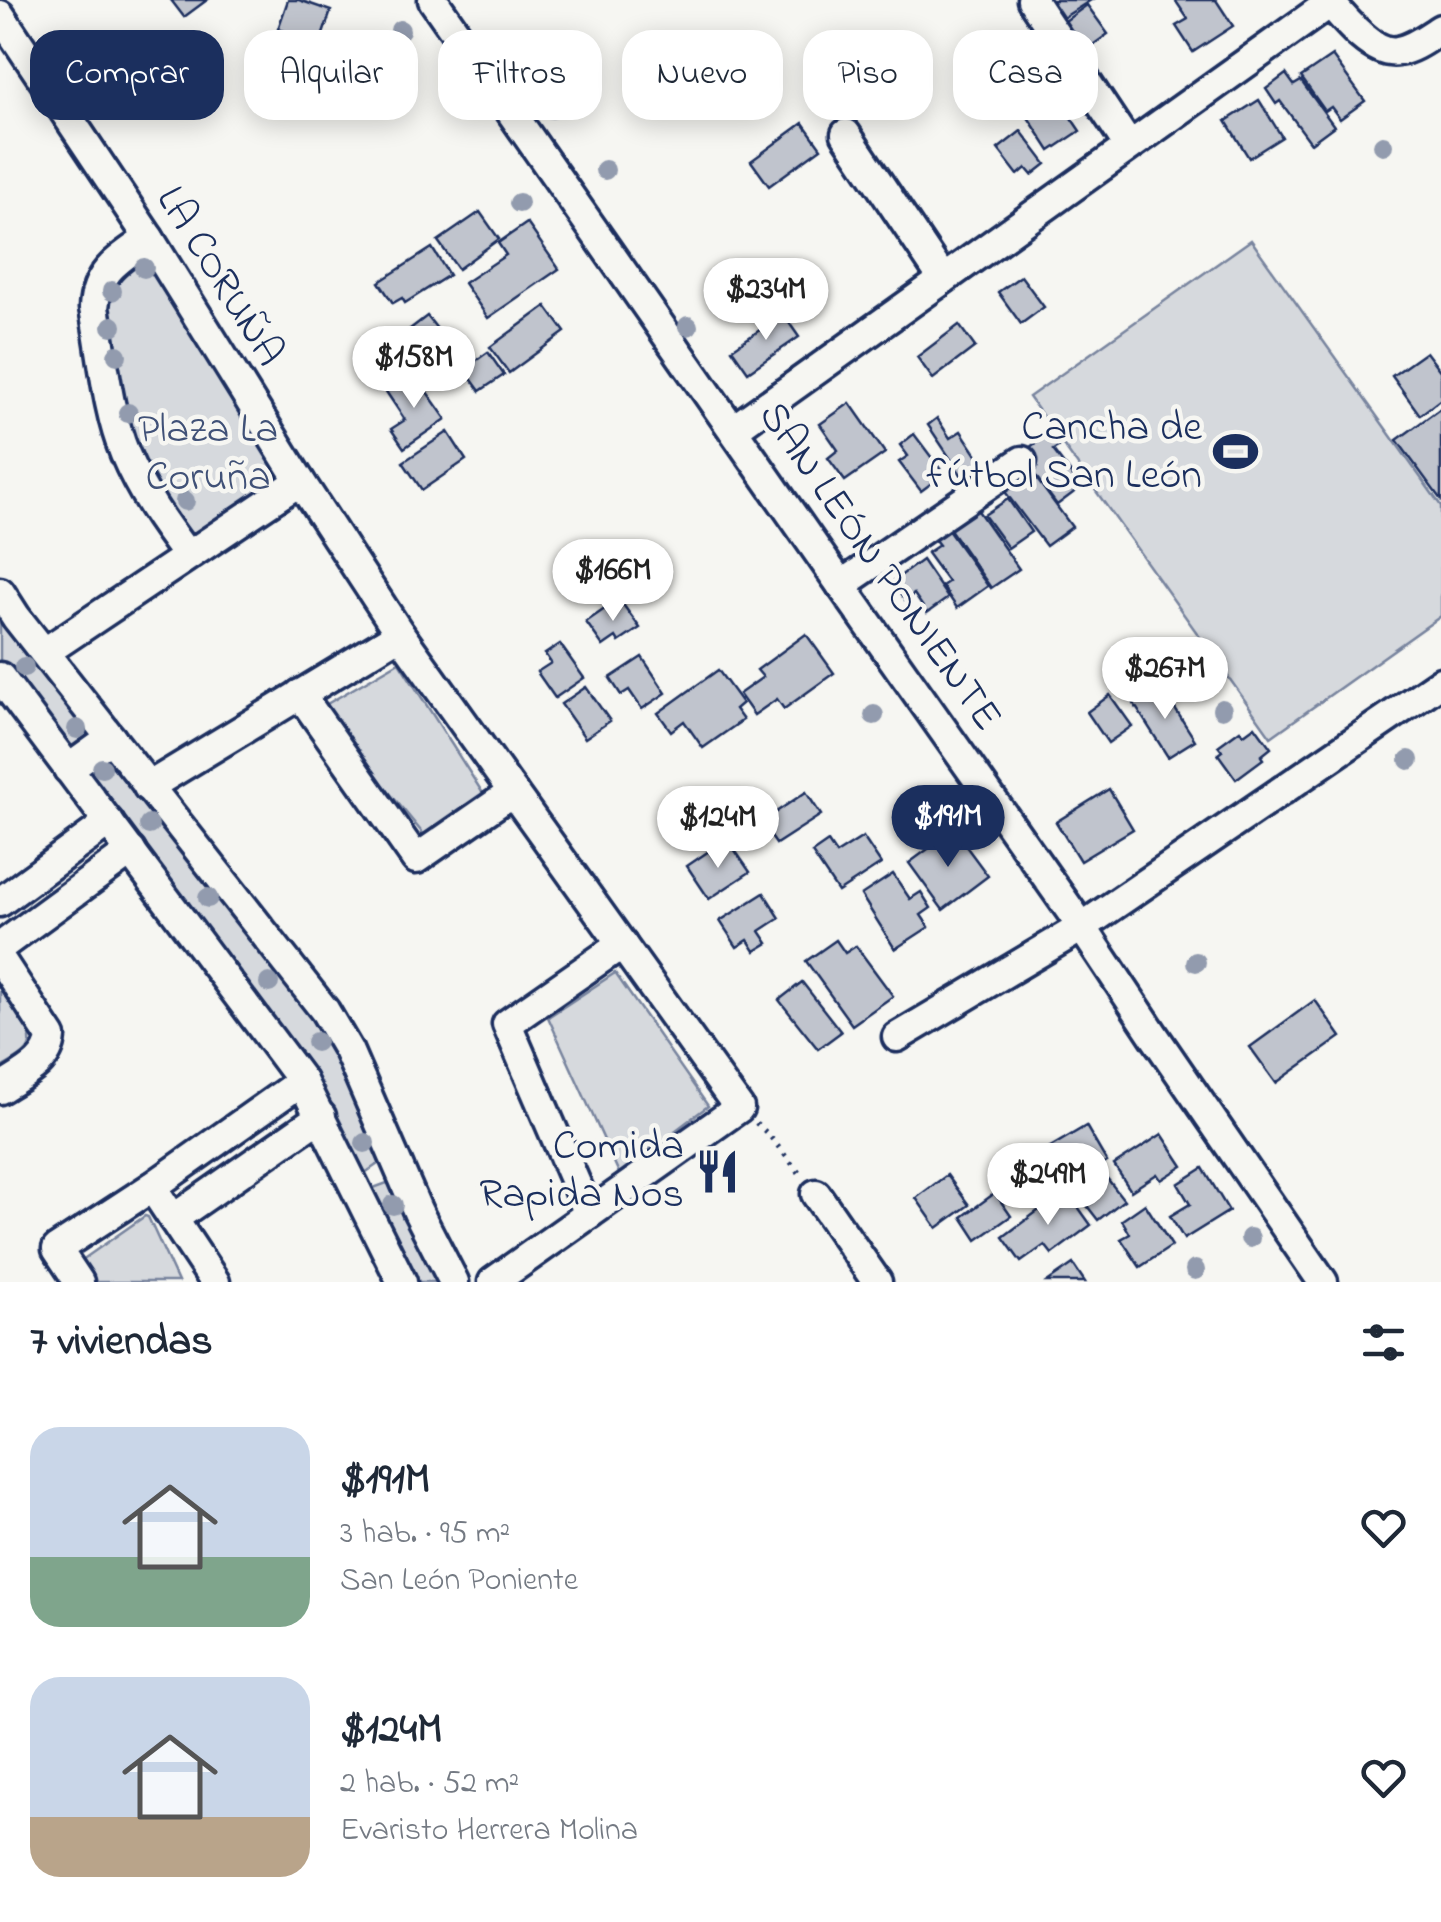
<!DOCTYPE html>
<html lang="es">
<meta charset="utf-8">
<style>
:root{--surface:#fff;--page:#f6f6f7;--text:#1f2937;--muted:#747a83;--accent:#1b2f5e}
body{margin:0;font-family:"Indie Flower",sans-serif;background:var(--page);color:var(--text);height:100vh;display:flex;flex-direction:column;font-size:38px;white-space:nowrap}
*{box-sizing:border-box;margin:0}
p{font-size:32px;color:var(--muted)}
.icon{flex:none;width:55px;height:55px;fill:none;stroke:currentColor;stroke-width:2;stroke-linecap:round;stroke-linejoin:round}
.map{position:relative;height:1282px;overflow:hidden}
.side{display:flex;flex-direction:column;background:var(--surface);flex:1}
.side>*{flex:none}
.guide{position:absolute;left:30px;top:30px;width:1382px;height:90px;display:flex;gap:20px}
.price{position:absolute;translate:-50% -85px;padding:0 22px;border-radius:35px;background:#fff;color:#222;font-size:32px;line-height:65px;filter:drop-shadow(0 2px 5px #0008)}
.price::after{content:'';position:absolute;left:50%;top:60px;width:30px;height:22px;margin-left:-15px;background:inherit;clip-path:polygon(0 0,100% 0,50% 100%)}
.price.active{background:var(--accent);color:#fff}
ul{padding:0;list-style:none}
li{display:flex;align-items:center;gap:30px;height:250px;padding:0 30px}
li span{display:grid;place-items:center;flex:none;width:280px;height:200px;border-radius:30px;color:#555}
li>.icon{margin-inline-start:auto}
span .icon{width:120px;height:120px;fill:#fffc;stroke-width:1}
li b{font-size:42px}
h2{display:flex;justify-content:space-between;align-items:center;height:120px;padding:0 30px;font-size:42px}
.pill{padding:0 35px;border-radius:30px;background:var(--surface);box-shadow:0 5px 25px #0003;font-size:35px;line-height:90px}
.pill.active{background:var(--accent);color:#fff}
.map>svg:first-child{display:block}
</style>
<div class="map">
<svg width="1441" height="1282" viewBox="0 0 1441 1282">
<rect width="100%" height="100%" fill="#f6f6f2"/>
<filter id="ink" filterUnits="userSpaceOnUse"><feTurbulence type="fractalNoise" baseFrequency=".01" numOctaves="2"/><feDisplacementMap in="SourceGraphic" scale="20" xChannelSelector="R" yChannelSelector="G"/><feConvolveMatrix kernelMatrix="1 2 1 2 8 2 1 2 1" color-interpolation-filters="sRGB"/></filter>
<g filter="url(#ink)">
<g fill="#d6d9dd" stroke="#78849e" stroke-width="2.5">
<path d="M1251,240L1441,506V616L1271,737L1029,397Z"/>
<path d="M146,248L291,479L191,545L160,500L138,454L119,380L112,326L101,288Z"/>
<path d="M0,605L100,736L71,756L0,662Z"/>
<path d="M399,662L484,795L425,836L320,708Z"/>
<path d="M109,748L340,1051L381,1162L365,1173L307,1066L78,771Z"/>
<path d="M615,973L708,1106L619,1173L548,1017Z"/>
<path d="M0,985C10,1000 40,1033 27,1050C21,1058 8,1063 0,1069Z"/>
<path d="M395,1180L447,1282H412L368,1190Z"/>
<path d="M145,1216L148,1217L178,1282H95L82,1260Z"/>
</g>
<g fill="#c0c4cd" stroke="#1b2f5e" stroke-width="2.5">
<path d="M171,0H207L184,17Z"/>
<path d="M288,0H299L331,11L320,43L278,29Z"/>
<path d="M1044,0H1091L1058,21Z"/>
<path d="M1175,0H1216L1233,26L1193,52L1176,26L1188,19Z"/>
<path d="M1087,5L1108,34L1075,58L1054,29Z"/>
<path d="M1332,56L1365,101L1340,119L1331,107L1325,111L1301,77Z"/>
<path d="M1025,59L1044,87L1014,106L996,79Z"/>
<path d="M1286,74L1294,85L1301,81L1334,126L1311,143L1280,101L1276,104L1266,89Z"/>
<path d="M1051,88L1080,131L1050,151L1022,108Z"/>
<path d="M1259,100L1282,137L1249,158L1226,121Z"/>
<path d="M803,123L821,148L769,186L751,161Z"/>
<path d="M1021,131L1046,164L1032,175L1026,168L1018,175L998,149Z"/>
<path d="M480,212L499,239L458,269L438,241Z"/>
<path d="M527,223L559,269L488,318L464,283L506,255L498,243Z"/>
<path d="M432,248L449,275L405,303L402,298L393,303L379,282Z"/>
<path d="M1021,276L1044,307L1021,324L998,292Z"/>
<path d="M546,306L565,332L509,373L490,347Z"/>
<path d="M783,314L799,337L748,372L732,349Z"/>
<path d="M427,316L445,339L385,385L367,362Z"/>
<path d="M959,325L975,347L933,379L917,357Z"/>
<path d="M488,352L504,375L480,391L464,369Z"/>
<path d="M1426,352L1441,372V399L1420,415L1392,376Z"/>
<path d="M406,376L414,387L420,382L446,419L404,448L391,429L405,420L385,390Z"/>
<path d="M850,403L885,453L845,481L828,458L838,450L820,424Z"/>
<path d="M1441,408V500L1397,440Z"/>
<path d="M937,418L950,438L961,431L989,473L978,481L971,470L962,476L928,425Z"/>
<path d="M448,432L466,460L422,490L403,462Z"/>
<path d="M914,434L944,474L921,491L899,462L908,456L900,445Z"/>
<path d="M1047,434L1058,447L1053,450L1081,487L1057,505L1020,455Z"/>
<path d="M1022,468L1032,481L1036,478L1072,527L1046,546L1000,485Z"/>
<path d="M1008,499L1031,532L1008,548L984,515Z"/>
<path d="M974,505L1019,569L991,588L947,525Z"/>
<path d="M945,526L988,586L957,608L942,586L948,582L927,553L939,545L932,536Z"/>
<path d="M922,560L948,598L927,613L914,594L905,600L892,582Z"/>
<path d="M619,599L640,628L619,642L616,637L603,646L586,622Z"/>
<path d="M806,634L834,673L784,709L777,699L754,715L739,694L763,677L757,670Z"/>
<path d="M560,644L584,678L555,698L537,672L551,663L545,654Z"/>
<path d="M642,657L666,693L642,709L629,690L621,695L610,678Z"/>
<path d="M718,670L742,703L735,709L743,720L703,748L684,721L671,731L658,713Z"/>
<path d="M586,687L610,721L585,738L561,704Z"/>
<path d="M1161,687L1195,740L1168,757L1134,704Z"/>
<path d="M1110,695L1132,726L1108,743L1087,712Z"/>
<path d="M1255,726L1271,748L1261,756L1263,759L1236,779L1218,754L1222,751L1218,746L1240,730L1244,734Z"/>
<path d="M1109,789L1133,829L1080,861L1056,822Z"/>
<path d="M806,792L821,815L776,844L761,822Z"/>
<path d="M954,830L988,876L943,910L909,863Z"/>
<path d="M863,837L881,864L838,892L812,853L828,842L836,854Z"/>
<path d="M732,846L750,872L709,899L687,866L709,851L714,858Z"/>
<path d="M893,874L910,899L921,892L931,908L921,915L929,927L895,949L861,895Z"/>
<path d="M764,893L780,918L760,931L768,943L755,951L748,940L737,947L720,921Z"/>
<path d="M836,940L845,953L856,946L893,996L852,1025L806,961Z"/>
<path d="M802,982L841,1032L818,1049L779,1000Z"/>
<path d="M1315,1000L1341,1037L1276,1083L1250,1047Z"/>
<path d="M1086,1126L1107,1162L1074,1182L1068,1173L1053,1182L1037,1155Z"/>
<path d="M1162,1134L1183,1166L1161,1180L1157,1174L1131,1191L1114,1165Z"/>
<path d="M1203,1168L1229,1211L1184,1239L1170,1216L1190,1204L1178,1184Z"/>
<path d="M1097,1172L1103,1180L1106,1177L1124,1200L1098,1220L1074,1189Z"/>
<path d="M947,1175L969,1205L937,1228L916,1198Z"/>
<path d="M1066,1190L1091,1225L1052,1254L1045,1245L1021,1262L1003,1237Z"/>
<path d="M995,1193L1011,1216L977,1240L962,1217Z"/>
<path d="M1145,1204L1172,1246L1140,1267L1121,1239L1130,1234L1122,1220Z"/>
<path d="M1073,1264L1085,1282H1047Z"/>
</g>
<g fill="none" stroke-linecap="round" stroke-linejoin="round">
<defs>
<g id="minor">
<path d="M433,0L841,585L1082,927L1155,1037L1323,1282"/>
<path d="M1032,0L1129,146"/>
<path d="M1328,0C1343,18 1373,56 1398,51C1413,49 1428,37 1441,29"/>
<path d="M0,15L149,238L300,481L400,634L739,1108L493,1282"/>
<path d="M846,134L943,279"/>
<path d="M149,238C121,258 96,270 94,308C103,354 107,411 125,454C141,492 163,523 187,555"/>
<path d="M734,429L1330,3"/>
<path d="M841,585L1022,461"/>
<path d="M0,592L16,617L325,1011L348,1050L418,1212L454,1282"/>
<path d="M45,652L300,481"/>
<path d="M0,677L302,1081L402,1282"/>
<path d="M300,694L416,859L513,792"/>
<path d="M68,769L111,738"/>
<path d="M148,787L400,634"/>
<path d="M0,902L109,822"/>
<path d="M0,947L131,851"/>
<path d="M0,959L51,1037C49,1064 21,1075 0,1089"/>
<path d="M897,1037L1082,927L1441,682"/>
<path d="M152,1187L302,1081"/>
<path d="M816,1194L877,1282"/>
<path d="M589,1214L507,1024L622,944"/>
<path d="M173,1219L321,1116"/>
<path d="M79,1282L57,1249L152,1187L215,1282"/>
</g>
</defs>
<use href="#minor" stroke="#1b2f5e" stroke-width="35"/>
<path stroke="#1b2f5e" stroke-width="5" stroke-dasharray="2.5 8" stroke-linecap="butt" d="M756,1123L768,1134L801,1175"/>
<use href="#minor" stroke="#f6f6f2" stroke-width="28"/>
</g>
<g fill="#929bae">
<circle cx="400" cy="30" r="10"/>
<circle cx="512" cy="70" r="10"/>
<circle cx="552" cy="109" r="10"/>
<circle cx="1383" cy="145" r="10"/>
<circle cx="605" cy="170" r="10"/>
<circle cx="519" cy="203" r="10"/>
<circle cx="144" cy="268" r="10"/>
<circle cx="112" cy="291" r="10"/>
<circle cx="112" cy="326" r="10"/>
<circle cx="688" cy="326" r="10"/>
<circle cx="117" cy="355" r="10"/>
<circle cx="128" cy="413" r="10"/>
<circle cx="185" cy="501" r="10"/>
<circle cx="24" cy="667" r="10"/>
<circle cx="1222" cy="709" r="10"/>
<circle cx="874" cy="715" r="10"/>
<circle cx="77" cy="729" r="10"/>
<circle cx="1409" cy="760" r="10"/>
<circle cx="102" cy="768" r="10"/>
<circle cx="947" cy="796" r="10"/>
<circle cx="149" cy="825" r="10"/>
<circle cx="208" cy="898" r="10"/>
<circle cx="1196" cy="962" r="10"/>
<circle cx="269" cy="983" r="10"/>
<circle cx="316" cy="1042" r="10"/>
<circle cx="365" cy="1143" r="10"/>
<circle cx="393" cy="1205" r="10"/>
<circle cx="1250" cy="1238" r="10"/>
<circle cx="1195" cy="1270" r="10"/>
</g>
</g>
<defs>
<symbol id="stadium-bare" viewBox="-9 -9 18 18"><path d="M0-5a6.5 5 0 1 0 0 10a6.5 5 0 1 0 0-10ZM-3.5-1.8h7v3.6h-7Z" fill="#1b2f5e" stroke="#f6f6f2" stroke-width="2.5" paint-order="stroke"/></symbol>
<symbol id="restaurant-bare" viewBox="-9 -9 18 18"><path d="M-5-6h1v4h1v-4h1v4h1v-4h1v5L-1.5 .5V6h-2V.5L-5-1ZM5-6V6H3V1.5H1.5Q1.5-4 5-6Z" fill="#1b2f5e" stroke="#f6f6f2" stroke-width="2.5" paint-order="stroke"/></symbol>
</defs>
<g fill-rule="evenodd">
<use href="#stadium-bare" x="1204" y="420" width="63" height="63"/>
<use href="#restaurant-bare" x="686" y="1140" width="63" height="63"/>
</g>
<g text-anchor="middle" dominant-baseline="central" stroke-width="9" stroke-linejoin="round" paint-order="stroke">
<g font-size="42" fill="#1b2f5e" stroke="#f6f6f2">
<text transform="translate(219 277) rotate(58)">LA CORUÑA</text>
<text transform="translate(879 567) rotate(55)">SAN LEÓN PONIENTE</text>
</g>
<g font-size="42" fill="#1b2f5e" stroke="#f6f6f2" text-anchor="end">
<text x="1202" y="428">Cancha de<tspan x="1202" dy="48">fútbol San León</tspan></text>
<text x="684" y="1147">Comida<tspan x="684" dy="48">Rapida Nos</tspan></text>
</g>
<g font-size="42" fill="#405177" stroke="#f6f6f2">
<text x="208" y="430">Plaza La<tspan x="208" dy="48">Coruña</tspan></text>
</g>
</g>
</svg>
<b class="price" style="left:766px;top:343px">$234M</b>
<b class="price" style="left:414px;top:411px">$158M</b>
<b class="price" style="left:613px;top:624px">$166M</b>
<b class="price" style="left:1165px;top:722px">$267M</b>
<b class="price active" style="left:948px;top:870px">$191M</b>
<b class="price" style="left:718px;top:871px">$124M</b>
<b class="price" style="left:1048px;top:1228px">$249M</b>
<div class="guide">
<a class="pill active">Comprar</a>
<a class="pill">Alquilar</a>
<a class="pill">Filtros</a>
<a class="pill">Nuevo</a>
<a class="pill">Piso</a>
<a class="pill">Casa</a>
</div>
</div>
<section class="side">
<h2>7 viviendas<svg class="icon" aria-label="filters" viewBox="0 0 24 24"><path d="M4 7h16M4 17h16"/><circle cx="9" cy="7" r="2"/><circle cx="15" cy="17" r="2"/></svg></h2>
<ul>
<li><span style="background:linear-gradient(#c9d6e8 65%,#7fa58c 0)"><svg class="icon" aria-label="home" viewBox="0 0 24 24"><path d="M3 11l9-7 9 7M6 9v11h12V9"/></svg></span><div><b>$191M</b><p>3 hab. · 95 m²</p><p>San León Poniente</p></div><svg class="icon" aria-label="heart" viewBox="0 0 24 24"><path d="M12 20l-8-8c-3-5 5-10 8-4 3-6 11-1 8 4z"/></svg></li>
<li><span style="background:linear-gradient(#c9d6e8 70%,#b9a48a 0)"><svg class="icon" aria-label="home" viewBox="0 0 24 24"><path d="M3 11l9-7 9 7M6 9v11h12V9"/></svg></span><div><b>$124M</b><p>2 hab. · 52 m²</p><p>Evaristo Herrera Molina</p></div><svg class="icon" aria-label="heart" viewBox="0 0 24 24"><path d="M12 20l-8-8c-3-5 5-10 8-4 3-6 11-1 8 4z"/></svg></li>
</ul>
</section>
